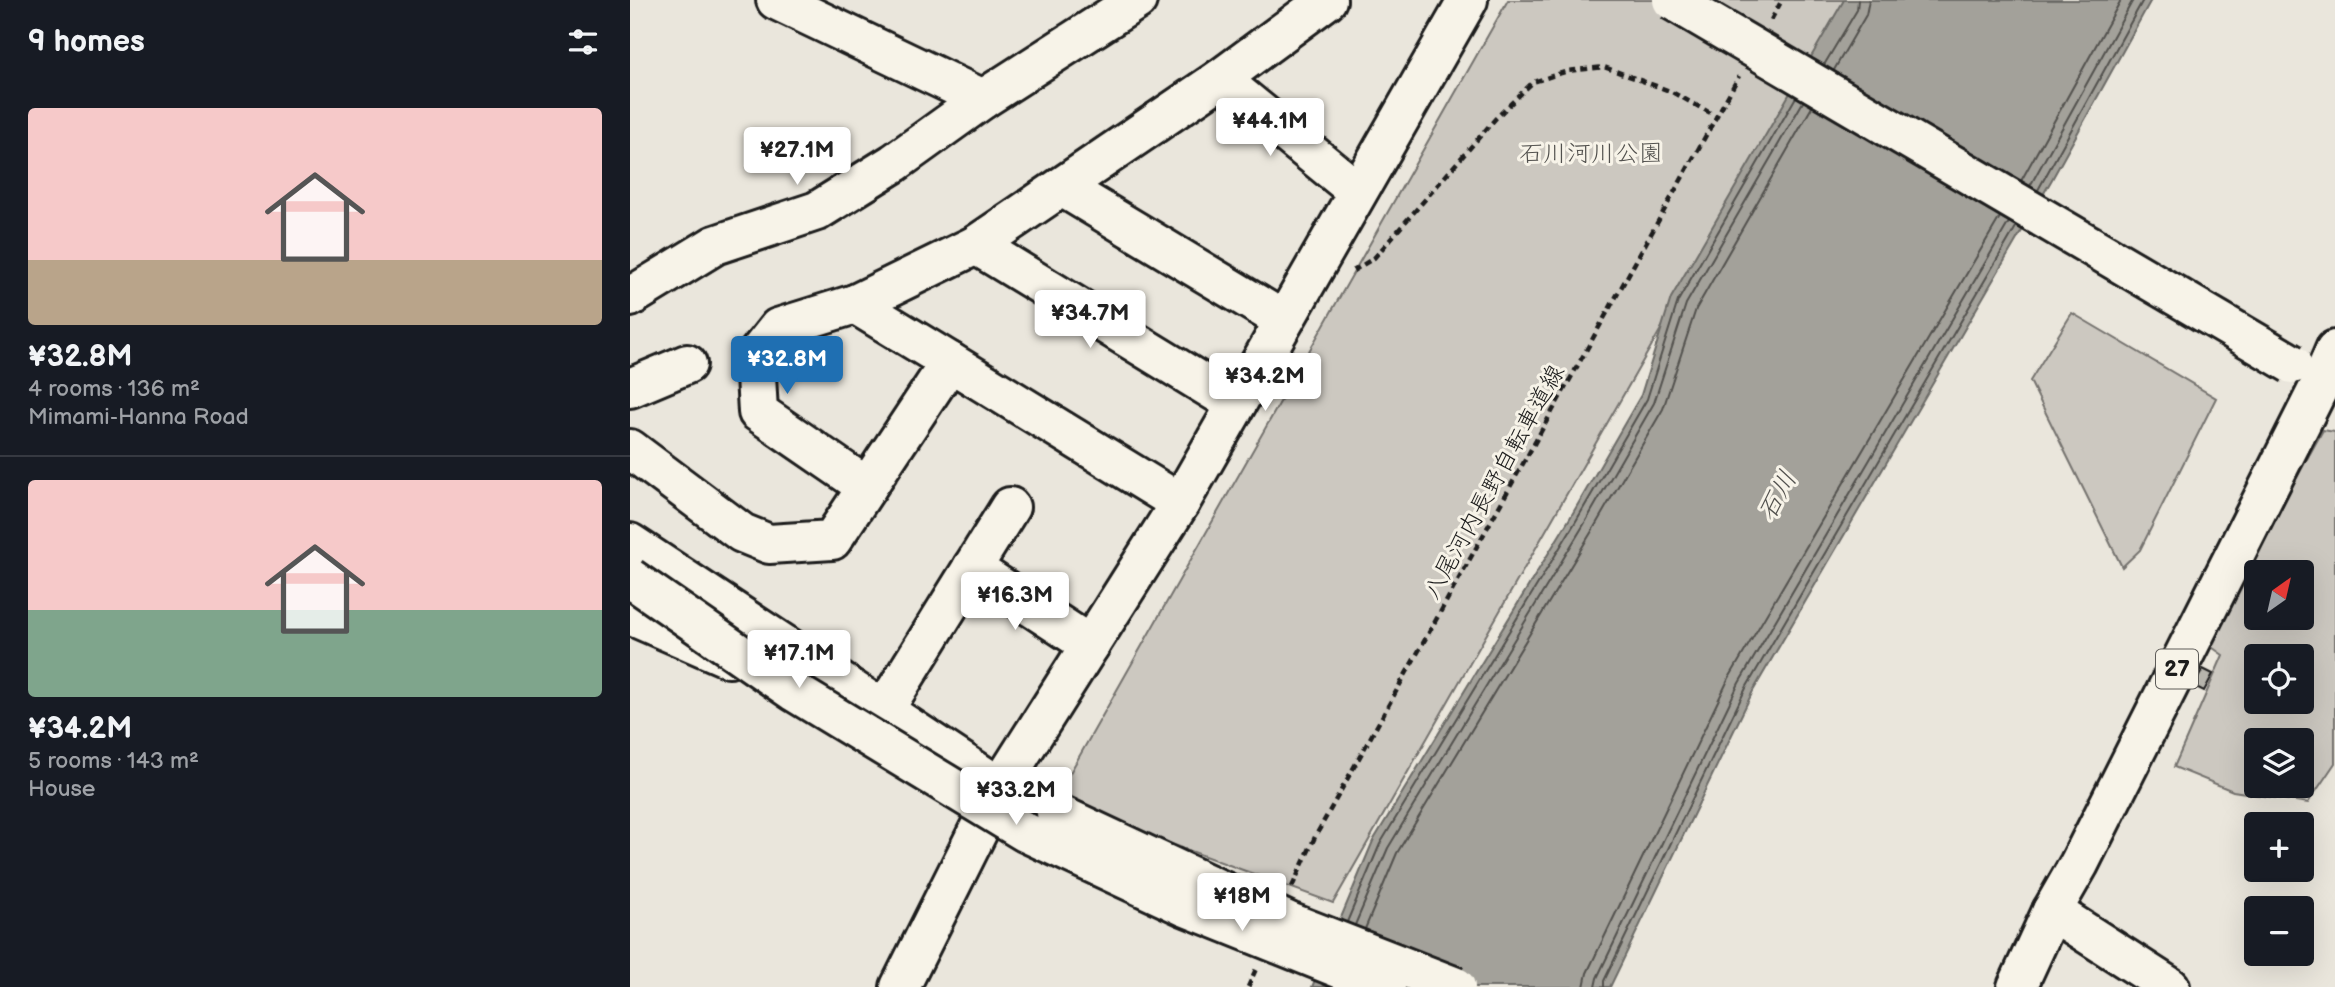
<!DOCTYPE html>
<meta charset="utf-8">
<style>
:root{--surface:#171b24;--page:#242831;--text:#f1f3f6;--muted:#9ea1a6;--line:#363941;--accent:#1f6fb2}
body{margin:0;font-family:"Balsamiq Sans","Klee One",sans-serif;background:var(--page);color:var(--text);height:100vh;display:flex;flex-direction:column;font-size:26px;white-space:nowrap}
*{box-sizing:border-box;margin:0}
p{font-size:23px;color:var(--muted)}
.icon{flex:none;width:38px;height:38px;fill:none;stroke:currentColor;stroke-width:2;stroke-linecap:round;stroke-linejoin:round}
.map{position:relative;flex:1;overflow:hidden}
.details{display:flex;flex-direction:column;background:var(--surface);width:630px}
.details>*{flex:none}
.needle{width:46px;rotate:34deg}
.controls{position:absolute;left:1614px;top:560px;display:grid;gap:14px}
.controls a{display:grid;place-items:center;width:70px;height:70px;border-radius:7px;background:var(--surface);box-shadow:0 7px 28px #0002;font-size:35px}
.price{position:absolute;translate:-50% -60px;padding:0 16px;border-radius:7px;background:#fff;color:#222;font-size:23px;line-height:46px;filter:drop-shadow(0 2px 4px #0008)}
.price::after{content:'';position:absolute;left:50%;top:42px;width:21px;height:16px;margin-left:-10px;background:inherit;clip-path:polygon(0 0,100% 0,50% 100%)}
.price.on{background:var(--accent);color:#fff}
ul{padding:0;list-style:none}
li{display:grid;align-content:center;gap:14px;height:371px;padding:0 28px}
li+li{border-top:2px solid var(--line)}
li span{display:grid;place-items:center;height:217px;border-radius:7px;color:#555}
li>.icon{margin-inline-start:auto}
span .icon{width:126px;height:126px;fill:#fffc;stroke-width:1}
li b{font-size:30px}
h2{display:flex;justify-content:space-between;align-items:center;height:84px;padding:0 28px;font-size:30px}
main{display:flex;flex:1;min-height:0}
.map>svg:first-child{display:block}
</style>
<main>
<section class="details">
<h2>9 homes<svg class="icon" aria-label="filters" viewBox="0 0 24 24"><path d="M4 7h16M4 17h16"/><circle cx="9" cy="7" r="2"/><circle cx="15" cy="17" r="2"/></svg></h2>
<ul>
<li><span style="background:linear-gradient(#f6c9c9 70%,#b9a48a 0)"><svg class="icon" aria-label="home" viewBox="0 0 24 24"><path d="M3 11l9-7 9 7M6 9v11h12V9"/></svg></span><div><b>¥32.8M</b><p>4 rooms · 136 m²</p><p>Mimami-Hanna Road</p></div></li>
<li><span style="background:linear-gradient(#f6c9c9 60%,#7fa58c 0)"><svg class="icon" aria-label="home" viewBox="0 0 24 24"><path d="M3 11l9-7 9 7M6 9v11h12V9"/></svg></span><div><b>¥34.2M</b><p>5 rooms · 143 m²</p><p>House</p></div></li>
</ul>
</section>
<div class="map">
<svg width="1705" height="987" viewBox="0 0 1705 987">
<rect width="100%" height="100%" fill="#eae6dc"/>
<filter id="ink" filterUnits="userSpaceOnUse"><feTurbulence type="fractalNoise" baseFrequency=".0143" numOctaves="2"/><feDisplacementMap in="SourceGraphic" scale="14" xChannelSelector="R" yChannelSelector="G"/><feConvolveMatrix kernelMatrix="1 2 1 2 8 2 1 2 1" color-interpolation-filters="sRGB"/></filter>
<g filter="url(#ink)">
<g fill="#ccc8c0" stroke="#74726e" stroke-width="2" fill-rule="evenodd">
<path d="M878,0H1219L703,903L424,801Z"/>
<path d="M1442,313L1586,398L1510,550L1492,567L1400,381Z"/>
<path d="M1693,430L1705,432V763L1678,803L1603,791L1544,767L1593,655L1576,643ZM1626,572H1671V618H1626ZM1626,656H1671V702H1626ZM1626,740H1671V786H1626Z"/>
</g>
<path fill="#a3a19a" stroke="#6d6c68" stroke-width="2" d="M1214,0H1521L1421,181L1123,691L980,987H682L743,841L940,518L1011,395L1041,298Z"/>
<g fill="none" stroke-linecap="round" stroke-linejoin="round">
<g stroke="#52514e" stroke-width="2">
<path d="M1194,65L1227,10L1228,0"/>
<path d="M1204,70L1236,15L1239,0"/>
<path d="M1391,181L1491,0"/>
<path d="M1400,186L1503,0"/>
<path d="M1408,190L1513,0"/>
<path d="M717,922L750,844L946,521L1017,399L1048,301L1166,97"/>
<path d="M725,925L758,848L953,526L1024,403L1056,304L1173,102"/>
<path d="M735,929L767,853L962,531L1033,409L1066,309L1182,107"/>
<path d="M954,987L957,973L1099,678L1370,217"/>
<path d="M965,987L967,978L1109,683L1379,222"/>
<path d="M974,987V981L1116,688L1386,227"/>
</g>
</g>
<path fill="#b6b4ac" stroke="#1c1c1c" stroke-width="2" d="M1573,669L1583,674L1574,691L1564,686Z"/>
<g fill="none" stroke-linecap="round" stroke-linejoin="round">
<defs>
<g id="minor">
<path d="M146,0L353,99"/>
<path d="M590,79L727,191"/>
<path d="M432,187L653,320"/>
<path d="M346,245L606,404"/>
<path d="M0,297L85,245L187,211L264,163L353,99L507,0"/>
<path d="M225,304L148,328L125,357L128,412L237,487"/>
<path d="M320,362L550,503"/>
<path d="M0,388L57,364"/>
<path d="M0,449L112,533L139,544L202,540L320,362L225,304L346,245L590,79L697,0"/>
<path d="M0,543L370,787"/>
<path d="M342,568L460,645"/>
<path d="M0,615L99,658"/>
<path d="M254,710L380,507"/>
<path d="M347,779L370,787L426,813"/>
<path d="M1422,911L1540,987"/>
<path d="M270,987L370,787L550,503L838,0"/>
</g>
<path id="major" d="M1387,987L1422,911L1449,864L1691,383L1705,350"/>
</defs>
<use href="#minor" stroke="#1c1c1c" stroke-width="44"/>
<use href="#major" stroke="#1c1c1c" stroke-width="44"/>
<g stroke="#1c1c1c" stroke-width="4.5" stroke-dasharray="7 5" stroke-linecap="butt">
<path d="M1141,20L1152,0"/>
<path d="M723,271L744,258L866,118L903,82L938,71L974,67L1040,91L1086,116"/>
<path d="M662,887L685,837L1109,76"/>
<path d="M618,987L626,969"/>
</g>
<use href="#minor" stroke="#f7f3e8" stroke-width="38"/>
<use href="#major" stroke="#f7f3e8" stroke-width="38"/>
<defs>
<g id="minor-bridge">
<path d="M1042,0L1662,364"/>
<path d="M426,813L659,922L826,987"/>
</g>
<path id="highway-bridge" d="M0,578L163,691L395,832L554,906L756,987"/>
</defs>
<use href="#minor-bridge" stroke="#1c1c1c" stroke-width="44" stroke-linecap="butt"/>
<use href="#highway-bridge" stroke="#1c1c1c" stroke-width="44" stroke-linecap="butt"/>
<use href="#minor-bridge" stroke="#f7f3e8" stroke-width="38"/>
<use href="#highway-bridge" stroke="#f7f3e8" stroke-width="38"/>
</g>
</g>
<g text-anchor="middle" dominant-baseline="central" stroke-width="6" stroke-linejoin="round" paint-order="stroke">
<rect fill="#f7f3e8" stroke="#5e5c59" stroke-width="2" x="1526" y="649.5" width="42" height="39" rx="5"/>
<g font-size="23" font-weight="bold" fill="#1c1c1c">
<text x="1547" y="669">27</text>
</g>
<g font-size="24" fill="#51504d" stroke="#f7f3e8">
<text x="961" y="153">石川河川公園</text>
</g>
<g font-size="24" fill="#1c1c1c" stroke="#f7f3e8">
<text transform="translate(864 482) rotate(-61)">八尾河内長野自転車道線</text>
</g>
<g font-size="26" font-style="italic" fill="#52514e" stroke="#f7f3e8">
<text transform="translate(1148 496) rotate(-61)">石川</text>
</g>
</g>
</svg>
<div class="controls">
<a><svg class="needle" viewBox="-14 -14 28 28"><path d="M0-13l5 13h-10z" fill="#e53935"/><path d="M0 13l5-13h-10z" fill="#9ea1a6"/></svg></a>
<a><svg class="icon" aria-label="locate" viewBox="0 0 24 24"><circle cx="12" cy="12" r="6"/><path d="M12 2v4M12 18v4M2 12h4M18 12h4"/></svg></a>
<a><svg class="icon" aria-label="layers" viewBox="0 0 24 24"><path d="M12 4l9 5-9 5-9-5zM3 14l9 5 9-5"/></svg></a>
<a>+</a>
<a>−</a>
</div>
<b class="price" style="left:640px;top:158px">¥44.1M</b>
<b class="price" style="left:167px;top:187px">¥27.1M</b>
<b class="price" style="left:460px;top:350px">¥34.7M</b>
<b class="price on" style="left:157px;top:396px">¥32.8M</b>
<b class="price" style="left:635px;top:413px">¥34.2M</b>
<b class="price" style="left:385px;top:632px">¥16.3M</b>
<b class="price" style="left:169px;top:690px">¥17.1M</b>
<b class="price" style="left:386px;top:827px">¥33.2M</b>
<b class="price" style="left:612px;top:933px">¥18M</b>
</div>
</main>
